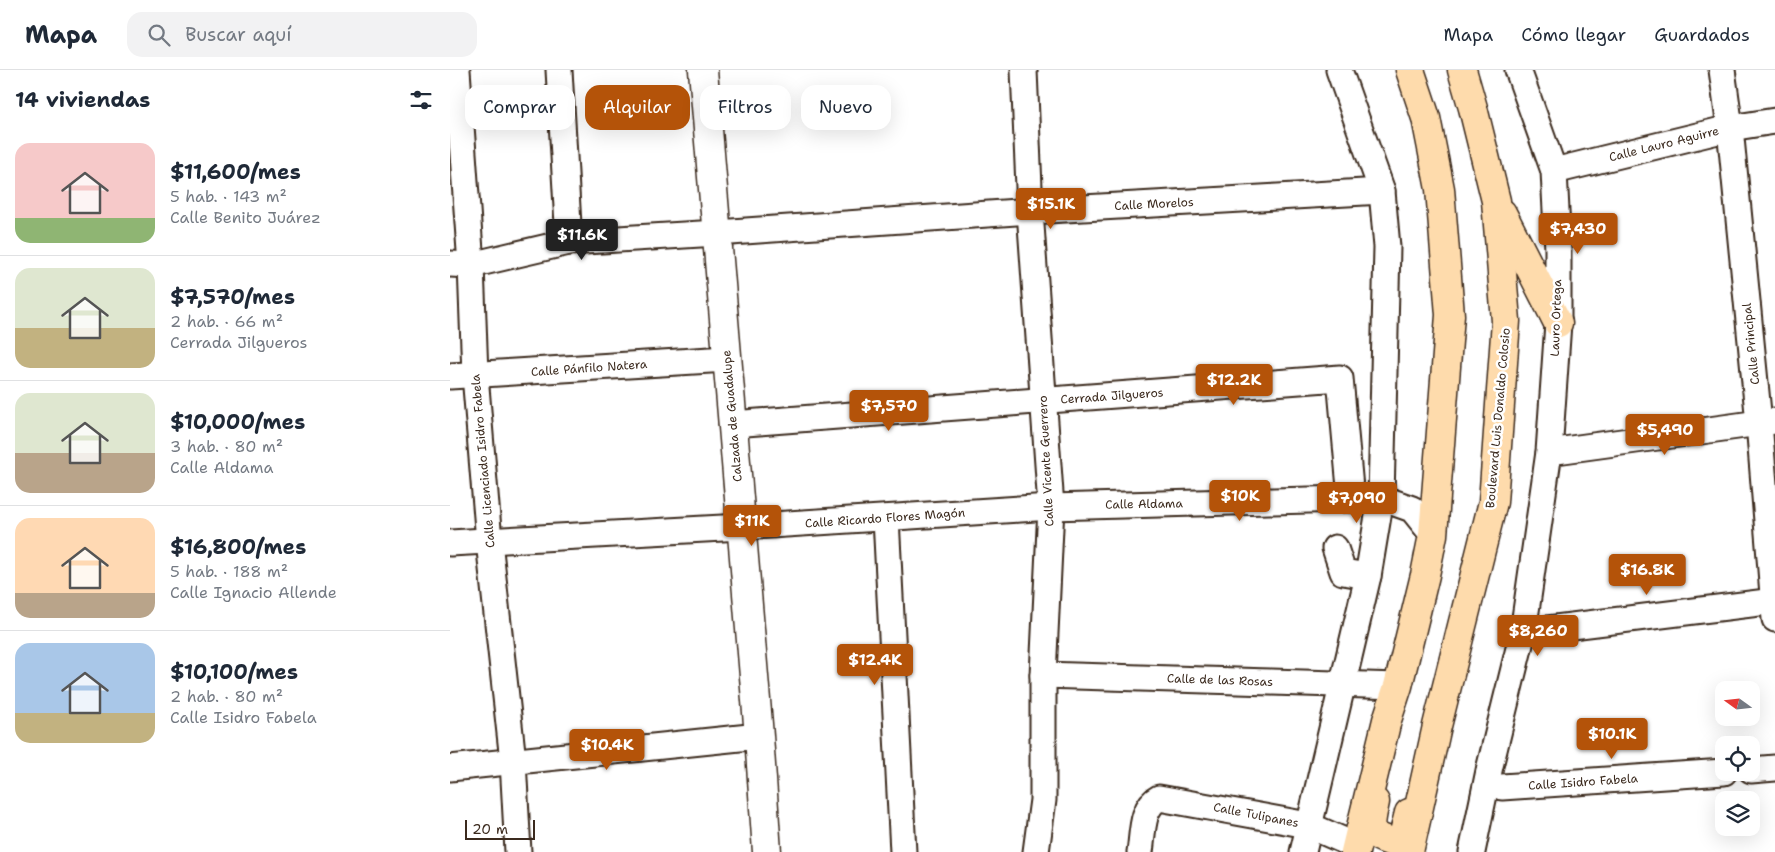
<!DOCTYPE html>
<html lang="es">
<meta charset="utf-8">
<style>
:root{--surface:#fff;--page:#f2f2f3;--text:#1f2937;--muted:#747a83;--line:#e0e1e3;--accent:#b45309}
body{margin:0;font-family:"Shantell Sans",sans-serif;background:var(--page);color:var(--text);height:100vh;display:flex;flex-direction:column;font-size:19px;white-space:nowrap}
*{box-sizing:border-box;margin:0}
p{font-size:16px;color:var(--muted)}
.icon{flex:none;width:28px;height:28px;fill:none;stroke:currentColor;stroke-width:2;stroke-linecap:round;stroke-linejoin:round}
.map{position:relative;flex:1;overflow:hidden}
.sheet{display:flex;flex-direction:column;background:var(--surface);width:450px}
.sheet>*{flex:none}
.guide{position:absolute;left:15px;top:15px;width:475px;height:45px;display:flex;gap:10px}
.needle{width:32px;rotate:285deg}
.buttons{position:absolute;left:1265px;top:611px;display:grid;gap:10px}
.buttons a{display:grid;place-items:center;width:45px;height:45px;border-radius:10px;background:var(--surface);box-shadow:0 5px 20px #0002;font-size:25px}
.scale{position:absolute;left:15px;bottom:12px;width:70px;box-sizing:border-box;padding-left:5px;border:2px solid #3b2a1e;border-top:0;font-size:14px;line-height:18px;white-space:nowrap;color:#3b2a1e;-webkit-text-stroke:4px #fff;paint-order:stroke}
.price{position:absolute;translate:-50% -42px;padding:0 11px;border-radius:5px;background:var(--accent);color:#fff;font-size:16px;line-height:32px;filter:drop-shadow(0 1px 2px #0008)}
.price::after{content:'';position:absolute;left:50%;top:30px;width:15px;height:11px;margin-left:-8px;background:inherit;clip-path:polygon(0 0,100% 0,50% 100%)}
.price.active{background:#222;color:#fff}
ul{padding:0;list-style:none}
li{display:flex;align-items:center;gap:15px;height:125px;padding:0 15px}
li+li{border-top:1px solid var(--line)}
li span{display:grid;place-items:center;flex:none;width:140px;height:100px;border-radius:15px;color:#555}
li>.icon{margin-inline-start:auto}
span .icon{width:60px;height:60px;fill:#fffc;stroke-width:1}
li b{font-size:21px}
h2{display:flex;justify-content:space-between;align-items:center;height:60px;padding:0 15px;font-size:21px}
.chip{padding:0 18px;border-radius:15px;background:var(--surface);box-shadow:0 5px 20px #0002;font-size:18px;line-height:45px}
.chip.active{background:var(--accent);color:#fff}
header{display:flex;align-items:center;gap:30px;box-sizing:border-box;height:70px;padding:0 25px;background:var(--surface);border-bottom:1px solid var(--line)}
header strong{font-size:24px}
nav{display:flex;gap:28px;margin-inline-start:auto;font-size:18px}
.search{width:350px;height:45px;background:var(--page);display:flex;align-items:center;gap:12px;box-sizing:border-box;padding:0 18px;border-radius:15px;color:var(--muted);font-size:19px}
main{display:flex;flex:1;min-height:0}
.map>svg:first-child{display:block}
</style>
<header>
<strong>Mapa</strong>
<div class="search"><svg class="icon" aria-label="search" viewBox="0 0 24 24"><circle cx="10" cy="10" r="6"/><path d="M15 15l6 6"/></svg>Buscar aquí</div>
<nav><a>Mapa</a><a>Cómo llegar</a><a>Guardados</a></nav>
</header>
<main>
<section class="sheet">
<h2>14 viviendas<svg class="icon" aria-label="filters" viewBox="0 0 24 24"><path d="M4 7h16M4 17h16"/><circle cx="9" cy="7" r="2"/><circle cx="15" cy="17" r="2"/></svg></h2>
<ul>
<li><span style="background:linear-gradient(#f6c9c9 75%,#8fb573 0)"><svg class="icon" aria-label="home" viewBox="0 0 24 24"><path d="M3 11l9-7 9 7M6 9v11h12V9"/></svg></span><div><b>$11,600/mes</b><p>5 hab. · 143 m²</p><p>Calle Benito Juárez</p></div></li>
<li><span style="background:linear-gradient(#dfe7d0 60%,#c2b280 0)"><svg class="icon" aria-label="home" viewBox="0 0 24 24"><path d="M3 11l9-7 9 7M6 9v11h12V9"/></svg></span><div><b>$7,570/mes</b><p>2 hab. · 66 m²</p><p>Cerrada Jilgueros</p></div></li>
<li><span style="background:linear-gradient(#dfe7d0 60%,#b9a48a 0)"><svg class="icon" aria-label="home" viewBox="0 0 24 24"><path d="M3 11l9-7 9 7M6 9v11h12V9"/></svg></span><div><b>$10,000/mes</b><p>3 hab. · 80 m²</p><p>Calle Aldama</p></div></li>
<li><span style="background:linear-gradient(#ffd9b3 75%,#b9a48a 0)"><svg class="icon" aria-label="home" viewBox="0 0 24 24"><path d="M3 11l9-7 9 7M6 9v11h12V9"/></svg></span><div><b>$16,800/mes</b><p>5 hab. · 188 m²</p><p>Calle Ignacio Allende</p></div></li>
<li><span style="background:linear-gradient(#a9c7e8 70%,#c2b280 0)"><svg class="icon" aria-label="home" viewBox="0 0 24 24"><path d="M3 11l9-7 9 7M6 9v11h12V9"/></svg></span><div><b>$10,100/mes</b><p>2 hab. · 80 m²</p><p>Calle Isidro Fabela</p></div></li>
</ul>
</section>
<div class="map">
<svg width="1325" height="782" viewBox="0 0 1325 782">
<rect width="100%" height="100%" fill="#fff"/>
<filter id="ink" filterUnits="userSpaceOnUse"><feTurbulence type="fractalNoise" baseFrequency=".02" numOctaves="2"/><feDisplacementMap in="SourceGraphic" scale="10" xChannelSelector="R" yChannelSelector="G"/><feConvolveMatrix kernelMatrix="1 2 1 2 8 2 1 2 1" color-interpolation-filters="sRGB"/></filter>
<g filter="url(#ink)">
<g fill="none" stroke-linecap="round" stroke-linejoin="round">
<defs>
<g id="street">
<path d="M7,0L21,195L25,305L39,471L63,691L68,782"/>
<path d="M109,0L119,172"/>
<path d="M574,0L580,141L601,437L593,605V730L586,782"/>
<path d="M1272,0L1280,58L1309,353L1325,549"/>
<path d="M1104,101L1280,58L1325,51"/>
<path d="M0,194L21,195L119,172L267,163L580,141L932,121"/>
<path d="M0,306L277,289"/>
<path d="M282,354L890,308L901,429"/>
<path d="M1099,382L1324,351"/>
<path d="M436,448L453,782"/>
<path d="M0,473L291,457L601,437L931,428L962,439L983,465"/>
<path d="M885,478L893,502L918,506"/>
<path d="M1073,562L1325,531"/>
<path d="M593,605L948,616"/>
<path d="M0,698L309,666"/>
<path d="M1301,700L1325,698"/>
<path d="M1052,717L1274,702"/>
<path d="M690,782C693,764 691,737 709,728L858,755L906,776"/>
<path d="M853,782L918,506L931,428L937,177L932,121L889,0"/>
<path d="M1022,782L1040,696L1073,562L1099,382L1108,253V180L1104,101L1068,0"/>
</g>
<path id="secondary" d="M253,0L309,666L317,782"/>
<g id="highway">
<path d="M1052,143L1108,253"/>
<path d="M925,732C920,756 916,766 944,772L953,767L959,743"/>
<path d="M905,782L937,650L948,616L975,505L983,465L1000,245L990,119L976,48L960,0"/>
<path d="M959,782L987,656L1043,432L1056,251L1046,131L1023,38L1012,0"/>
</g>
</defs>
<use href="#street" stroke="#3b2a1e" stroke-width="29"/>
<use href="#secondary" stroke="#3b2a1e" stroke-width="31"/>
<use href="#highway" stroke="#3b2a1e" stroke-width="31"/>
<use href="#street" stroke="#fff" stroke-width="25"/>
<use href="#secondary" stroke="#fff" stroke-width="28"/>
<use href="#highway" stroke="#fedbac" stroke-width="28"/>
</g>
</g>
<g text-anchor="middle" dominant-baseline="central" stroke-width="5" stroke-linejoin="round" paint-order="stroke">
<g font-size="12" fill="#3b2a1e" stroke="#fff">
<text transform="translate(1214 74) rotate(-14)">Calle Lauro Aguirre</text>
<text transform="translate(704 134) rotate(-3)">Calle Morelos</text>
<text transform="translate(1106 248) rotate(-88)">Lauro Ortega</text>
<text transform="translate(1301 274) rotate(-96)">Calle Principal</text>
<text transform="translate(139 298) rotate(-4)">Calle Pánfilo Natera</text>
<text transform="translate(662 326) rotate(-4)">Cerrada Jilgueros</text>
<text transform="translate(282 346) rotate(-95)">Calzada de Guadalupe</text>
<text transform="translate(1048 348) rotate(-85)">Boulevard Luis Donaldo Colosio</text>
<text transform="translate(33 391) rotate(-95)">Calle Licenciado Isidro Fabela</text>
<text transform="translate(596 391) rotate(-93)">Calle Vicente Guerrero</text>
<text transform="translate(694 434) rotate(-1)">Calle Aldama</text>
<text transform="translate(435 448) rotate(-4)">Calle Ricardo Flores Magón</text>
<text transform="translate(770 610) rotate(2)">Calle de las Rosas</text>
<text transform="translate(1133 712) rotate(-4)">Calle Isidro Fabela</text>
<text transform="translate(806 745) rotate(11)">Calle Tulipanes</text>
</g>
</g>
</svg>
<div class="buttons">
<a><svg class="needle" viewBox="-14 -14 28 28"><path d="M0-13l5 13h-10z" fill="#e53935"/><path d="M0 13l5-13h-10z" fill="#747a83"/></svg></a>
<a><svg class="icon" aria-label="locate" viewBox="0 0 24 24"><circle cx="12" cy="12" r="6"/><path d="M12 2v4M12 18v4M2 12h4M18 12h4"/></svg></a>
<a><svg class="icon" aria-label="layers" viewBox="0 0 24 24"><path d="M12 4l9 5-9 5-9-5zM3 14l9 5 9-5"/></svg></a>
</div>
<div class="scale">20 m</div>
<b class="price" style="left:601px;top:160px">$15.1K</b>
<b class="price" style="left:1128px;top:185px">$7,430</b>
<b class="price active" style="left:132px;top:191px">$11.6K</b>
<b class="price" style="left:784px;top:336px">$12.2K</b>
<b class="price" style="left:439px;top:362px">$7,570</b>
<b class="price" style="left:1215px;top:386px">$5,490</b>
<b class="price" style="left:790px;top:452px">$10K</b>
<b class="price" style="left:907px;top:454px">$7,090</b>
<b class="price" style="left:302px;top:477px">$11K</b>
<b class="price" style="left:1197px;top:526px">$16.8K</b>
<b class="price" style="left:1088px;top:587px">$8,260</b>
<b class="price" style="left:425px;top:616px">$12.4K</b>
<b class="price" style="left:1162px;top:690px">$10.1K</b>
<b class="price" style="left:157px;top:701px">$10.4K</b>
<div class="guide">
<a class="chip">Comprar</a>
<a class="chip active">Alquilar</a>
<a class="chip">Filtros</a>
<a class="chip">Nuevo</a>
</div>
</div>
</main>
